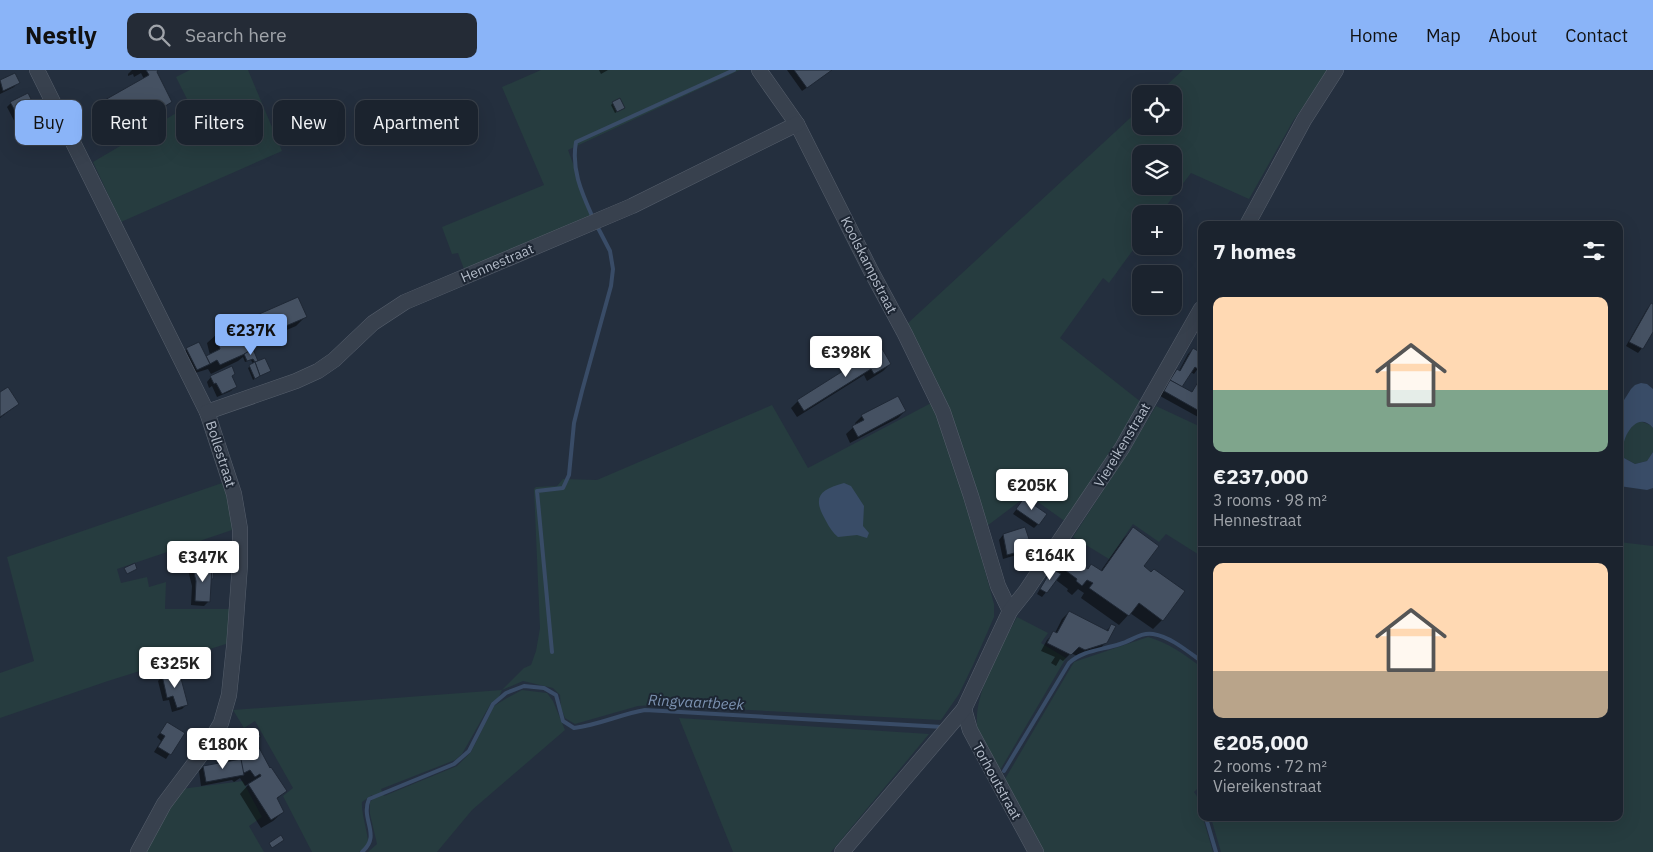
<!DOCTYPE html>
<meta charset="utf-8">
<style>
:root{--surface:#1b232e;--page:#242b36;--text:#f1f3f6;--muted:#a0a4aa;--line:#39404a;--accent:#8ab4f8}
body{margin:0;font-family:"IBM Plex Sans",sans-serif;background:var(--page);color:var(--text);height:100vh;display:flex;flex-direction:column;font-size:19px;white-space:nowrap}
*{box-sizing:border-box;margin:0}
p{font-size:16px;color:var(--muted)}
.icon{flex:none;width:28px;height:28px;fill:none;stroke:currentColor;stroke-width:2;stroke-linecap:round;stroke-linejoin:round}
.map{position:relative;flex:1;overflow:hidden}
.sheet{position:absolute;left:1198px;top:151px;width:425px;height:600px;display:flex;flex-direction:column;background:var(--surface);border-radius:10px;box-shadow:0 5px 20px #0002,0 0 0 1px var(--line)}
.sheet>*{flex:none}
.guide{position:absolute;left:15px;top:30px;width:475px;height:45px;display:flex;gap:10px}
.tools{position:absolute;left:1132px;top:15px;display:grid;gap:10px}
.tools a{display:grid;place-items:center;width:50px;height:50px;border-radius:10px;background:var(--surface);box-shadow:0 5px 20px #0002,0 0 0 1px var(--line);font-size:25px}
.price{position:absolute;translate:-50% -42px;padding:0 11px;border-radius:5px;background:#fff;color:#222;font-size:16px;line-height:32px;filter:drop-shadow(0 1px 2px #0008)}
.price::after{content:'';position:absolute;left:50%;top:30px;width:15px;height:11px;margin-left:-8px;background:inherit;clip-path:polygon(0 0,100% 0,50% 100%)}
.price.active{background:var(--accent);color:#111}
ul{padding:0;list-style:none}
li{display:grid;align-content:center;gap:10px;height:265px;padding:0 15px}
li+li{border-top:1px solid var(--line)}
li span{display:grid;place-items:center;height:155px;border-radius:10px;color:#555}
li>.icon{margin-inline-start:auto}
span .icon{width:90px;height:90px;fill:#fffc;stroke-width:1}
li b{font-size:21px}
h2{display:flex;justify-content:space-between;align-items:center;height:60px;padding:0 15px;font-size:21px}
.tag{padding:0 18px;border-radius:10px;background:var(--surface);box-shadow:0 5px 20px #0002,0 0 0 1px var(--line);font-size:18px;line-height:45px}
.tag.active{background:var(--accent);color:#111}
header{display:flex;align-items:center;gap:30px;box-sizing:border-box;height:70px;padding:0 25px;background:var(--accent);color:#111}
header strong{font-size:24px}
nav{display:flex;gap:28px;margin-inline-start:auto;font-size:18px}
.search{width:350px;height:45px;background:var(--page);display:flex;align-items:center;gap:12px;box-sizing:border-box;padding:0 18px;border-radius:10px;color:var(--muted);font-size:19px}
.map>svg:first-child{display:block}
</style>
<header>
<strong>Nestly</strong>
<div class="search"><svg class="icon" aria-label="search" viewBox="0 0 24 24"><circle cx="10" cy="10" r="6"/><path d="M15 15l6 6"/></svg>Search here</div>
<nav><a>Home</a><a>Map</a><a>About</a><a>Contact</a></nav>
</header>
<div class="map">
<svg width="1653" height="782" viewBox="0 0 1653 782">
<rect width="100%" height="100%" fill="#242f3e"/>
<g fill="#263c3f" fill-rule="evenodd">
<path d="M190,0H248L282,81L121,152L93,92L190,35L176,7Z"/>
<path d="M541,0H740L568,80L592,145L464,199L458,183L452,184L442,157L544,115L502,17Z"/>
<path d="M1183,0H1329L1293,51L1249,129L1191,103L1160,144H1141V169L1109,213L1103,208L1060,268L1141,332L1115,375L1066,452L1028,425L987,456L907,254L1141,38V56H1174V24H1157ZM1141,84H1174V116H1141Z"/>
<path d="M933,332L964,424L994,534V547L973,595L959,624L941,650L654,635L638,636L575,654L565,648L561,638L560,625L553,618L523,611L502,620L499,627L491,633L462,684L455,690L381,719L384,726L457,696L471,682L494,636L507,628L522,620L547,623L553,631L565,660L472,740L437,782H368L377,774L370,744V732L374,728L372,725L362,732C361,743 369,767 368,773C366,777 363,780 359,782H312L283,726L293,718L255,651L244,658L233,640L502,620L524,598L531,595L536,581L540,558L534,419L536,417L557,416L563,409L597,410L772,335L808,398Z"/>
<path d="M1156,336L1201,357V486L1166,464L1159,472L1133,454L1109,489L1073,467L1128,382Z"/>
<path d="M1640,351L1650,355L1653,358V382L1647,391L1635,394L1624,388C1619,375 1627,356 1640,351Z"/>
<path d="M225,412L235,459L117,499L121,513L147,507L149,517L166,512L165,539H232L229,573L108,611L0,648V603L34,591L7,487Z"/>
<path d="M1619,472L1653,476V782H1221L1211,748H1619Z"/>
<path d="M1017,547L1048,563L1041,573L1066,588L999,702C993,690 984,677 979,665C968,631 1002,576 1017,547Z"/>
<path d="M1148,567C1169,573 1184,584 1201,597V719L1198,718L1194,722C1200,729 1201,738 1201,748H1203L1213,782H1044L1005,709L1074,592Z"/>
<path d="M679,648L929,664L831,782H733Z"/>
<path d="M243,711L262,747L249,756L264,782H145L181,719Z"/>
</g>
<g fill="#394c67">
<path d="M1641,313L1647,314L1653,319V358C1636,338 1618,372 1624,388L1635,394L1647,391L1653,382V418L1647,420L1619,416V338L1631,319L1635,315Z"/>
<path d="M844,413L851,416L864,436L863,456L869,463L867,468L857,465L838,467C833,463 829,457 826,451C812,427 819,420 844,413Z"/>
</g>
<g fill="#0007">
<path d="M132,0H157L155,2L171,32L150,46L146,39L119,55L120,57L114,63L109,60L105,63L100,54L98,55L97,53L98,52L92,40L97,36L144,9L141,3L134,7L133,4L128,6V4Z"/>
<path d="M599,0H608L601,4Z"/>
<path d="M787,0H832L802,21Z"/>
<path d="M14,5L18,12L14,17L0,24V12Z"/>
<path d="M11,33L31,36L35,47L40,53L36,58L21,64L7,37Z"/>
<path d="M613,33L624,38L615,43L611,35Z"/>
<path d="M1651,234L1653,235V259L1642,278L1638,283L1626,276L1647,239Z"/>
<path d="M305,247L296,256L245,278L258,292L269,301L253,310L248,298L253,294L251,290L245,292L243,287L238,291L211,304L208,299L192,304L182,284L187,279L205,287L210,285L207,273L217,264Z"/>
<path d="M881,279L890,294L883,301L867,311L864,305L797,347L791,338L798,331Z"/>
<path d="M1193,279L1201,284V294L1194,304L1191,302L1181,318L1191,323L1198,314L1201,316V347L1200,348L1160,326L1173,305L1177,300L1179,301L1188,284Z"/>
<path d="M211,307H231L235,317L231,321L217,327L212,316L209,318L207,312Z"/>
<path d="M0,324L18,334L0,348Z"/>
<path d="M905,341L898,348L850,373L846,364L856,355L855,353L862,346Z"/>
<path d="M1024,429L1038,454L1034,458L1013,444Z"/>
<path d="M1134,459L1142,497L1162,550L1153,559L1130,543L1119,555L1081,528L1084,523L1078,519L1072,525L1067,521L1068,519L1056,510L1042,527L1037,524L1048,505L1066,486L1087,500L1100,502L1124,468Z"/>
<path d="M1003,465L1030,478L1026,482L1003,489L999,470Z"/>
<path d="M190,485L208,532L204,536L191,535L192,516L188,500L191,498L188,487Z"/>
<path d="M1069,542L1106,561L1112,555L1106,572L1099,580L1077,586L1071,583L1063,591L1060,589L1056,596L1051,593L1055,587L1041,581L1047,570L1054,563H1055L1062,549Z"/>
<path d="M162,607L187,634L182,639L172,642L169,630L163,631L158,611Z"/>
<path d="M168,653L183,663L166,689L154,682L161,671L157,667Z"/>
<path d="M259,667L254,672L269,700L285,721L276,730L283,742L273,751L261,758L240,724L250,713L245,716L240,708L234,712L232,710L201,716L199,701L203,697L222,694L220,689L226,683L225,680L234,670Z"/>
</g>
<g fill="none" stroke-linecap="round" stroke-linejoin="round">
<g stroke="#394c67" stroke-width="4">
<path d="M593,148C582,123 571,100 576,72L734,0"/>
<path d="M552,582L537,421L563,418L569,405L574,353L582,321L611,216L613,199L610,181L596,154"/>
<path d="M1004,701L1069,593C1083,580 1102,580 1120,574C1131,571 1141,562 1153,564C1171,567 1187,581 1201,591"/>
<path d="M1199,722L1201,730"/>
<path d="M1206,748L1216,782"/>
<path d="M362,782C382,765 360,750 369,729L454,694L469,681L493,634L506,623L524,616L544,618L556,625L563,651L574,658C599,655 621,644 645,640L943,657"/>
</g>
</g>
<g fill="#455162" stroke="#1f2835">
<path d="M146,0H158L157,2L172,32L155,42L151,36L120,53L121,57L119,60L114,57L110,59L105,51L102,52L100,48L102,47L96,35L149,5Z"/>
<path d="M794,0H832L807,18Z"/>
<path d="M15,3L20,13L3,21L0,10Z"/>
<path d="M28,23L34,35L33,39L42,54L26,60L10,32Z"/>
<path d="M620,28L625,38L617,42L612,32Z"/>
<path d="M298,227L307,247L246,273L243,270L249,282L220,295L217,290L210,294L206,286L220,279L216,263Z"/>
<path d="M1651,233L1653,234V262L1643,279L1629,272Z"/>
<path d="M199,272L210,294L197,300L186,278Z"/>
<path d="M881,277L891,294L874,304L871,299L804,341L797,330Z"/>
<path d="M1193,278L1201,283V297L1199,300L1195,297L1182,317L1170,310L1177,299L1180,301Z"/>
<path d="M253,279L258,291L255,292L253,289L247,291L244,284Z"/>
<path d="M265,288L271,301L260,306L255,292Z"/>
<path d="M255,292L260,306L255,309L249,295Z"/>
<path d="M232,296L235,304L232,306L237,317L222,324L216,313L214,314L210,306Z"/>
<path d="M1170,310L1192,322L1198,312L1201,314V342L1164,321Z"/>
<path d="M8,317L19,334L0,347V322Z"/>
<path d="M898,326L906,341L858,367L852,356L864,350L861,345Z"/>
<path d="M1024,428L1047,444L1039,455L1016,439Z"/>
<path d="M1025,457L1032,478L1007,485L1003,464Z"/>
<path d="M1133,457L1159,476L1144,496L1151,502L1154,499L1185,521L1163,551L1139,533L1129,546L1089,518L1093,513L1087,510L1082,516L1076,511L1077,509L1058,495L1065,484L1088,499L1091,494L1102,501Z"/>
<path d="M203,483L215,484L213,509H211L212,496L192,495L189,484L203,485Z"/>
<path d="M135,493L137,499L127,504L124,498Z"/>
<path d="M192,495L212,496L210,532L195,531L196,511Z"/>
<path d="M1052,499L1061,504L1047,523L1040,519Z"/>
<path d="M1069,541L1108,561L1111,554L1116,556L1107,573L1085,580L1079,577L1071,585L1047,573L1053,561L1057,563Z"/>
<path d="M179,601L188,635L177,638L173,626L167,628L162,605Z"/>
<path d="M167,652L185,663L171,685L158,677L165,666L160,663Z"/>
<path d="M256,658L261,667L255,670L270,698L271,697L287,721L277,728L284,742L271,750L248,714L261,706L260,704L255,707L250,700L244,703L233,691L229,678L235,673L233,669Z"/>
<path d="M241,689L244,705L206,712L203,696Z"/>
<path d="M281,765L284,770L272,778L269,773Z"/>
</g>
<g fill="none" stroke-linecap="round" stroke-linejoin="round">
<defs>
<g id="minor">
<path d="M37,0L207,342L234,424L240,459V494L234,577L229,625L221,653L206,678L164,734L138,782"/>
<path d="M759,0L797,54L871,201L905,264L943,342L971,426L998,516L1010,541"/>
<path d="M1247,155L1304,50L1336,0"/>
<path d="M207,342L296,311L318,301L334,290L373,253L405,232L632,136L797,54"/>
<path d="M964,639L970,660L1036,782"/>
<path d="M842,782L964,639L1010,541L1026,521L1122,378L1201,239"/>
</g>
</defs>
<use href="#minor" stroke="#565f6c" stroke-width="16"/>
<use href="#minor" stroke="#38414e" stroke-width="15"/>
</g>
<g text-anchor="middle" dominant-baseline="central" stroke-width="4" stroke-linejoin="round" paint-order="stroke">
<g font-size="14" fill="#b4bcc9" stroke="#1d2633">
<text transform="translate(497 193) rotate(-23)">Hennestraat</text>
<text transform="translate(869 195) rotate(63)">Koolskampstraat</text>
<text transform="translate(1122 375) rotate(-59)">Viereikenstraat</text>
<text transform="translate(221 384) rotate(72)">Bollestraat</text>
<text transform="translate(997 711) rotate(61)">Torhoutstraat</text>
</g>
<g font-size="15" font-style="italic" fill="#7c92b1" stroke="#1d2633">
<text transform="translate(696 632) rotate(3)">Ringvaartbeek</text>
</g>
</g>
</svg>
<div class="tools">
<a><svg class="icon" aria-label="locate" viewBox="0 0 24 24"><circle cx="12" cy="12" r="6"/><path d="M12 2v4M12 18v4M2 12h4M18 12h4"/></svg></a>
<a><svg class="icon" aria-label="layers" viewBox="0 0 24 24"><path d="M12 4l9 5-9 5-9-5zM3 14l9 5 9-5"/></svg></a>
<a>+</a>
<a>−</a>
</div>
<b class="price active" style="left:251px;top:286px">€237K</b>
<b class="price" style="left:846px;top:308px">€398K</b>
<b class="price" style="left:1032px;top:441px">€205K</b>
<b class="price" style="left:1050px;top:511px">€164K</b>
<b class="price" style="left:203px;top:513px">€347K</b>
<b class="price" style="left:175px;top:619px">€325K</b>
<b class="price" style="left:223px;top:700px">€180K</b>
<div class="guide">
<a class="tag active">Buy</a>
<a class="tag">Rent</a>
<a class="tag">Filters</a>
<a class="tag">New</a>
<a class="tag">Apartment</a>
</div>
<section class="sheet">
<h2>7 homes<svg class="icon" aria-label="filters" viewBox="0 0 24 24"><path d="M4 7h16M4 17h16"/><circle cx="9" cy="7" r="2"/><circle cx="15" cy="17" r="2"/></svg></h2>
<ul>
<li><span style="background:linear-gradient(#ffd9b3 60%,#7fa58c 0)"><svg class="icon" aria-label="home" viewBox="0 0 24 24"><path d="M3 11l9-7 9 7M6 9v11h12V9"/></svg></span><div><b>€237,000</b><p>3 rooms · 98 m²</p><p>Hennestraat</p></div></li>
<li><span style="background:linear-gradient(#ffd9b3 70%,#b9a48a 0)"><svg class="icon" aria-label="home" viewBox="0 0 24 24"><path d="M3 11l9-7 9 7M6 9v11h12V9"/></svg></span><div><b>€205,000</b><p>2 rooms · 72 m²</p><p>Viereikenstraat</p></div></li>
</ul>
</section>
</div>
